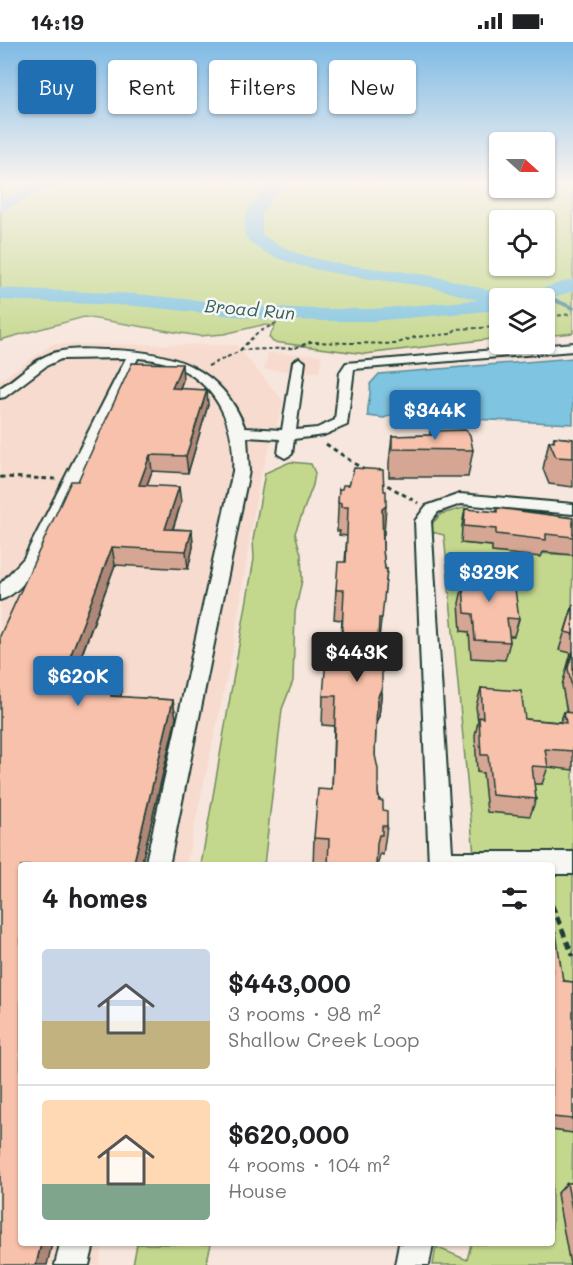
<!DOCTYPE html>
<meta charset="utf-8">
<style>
:root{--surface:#fff;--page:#f2f2f2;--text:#202124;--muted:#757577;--line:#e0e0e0;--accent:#1f6fb2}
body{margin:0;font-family:Mali,sans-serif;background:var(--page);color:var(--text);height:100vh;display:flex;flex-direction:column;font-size:22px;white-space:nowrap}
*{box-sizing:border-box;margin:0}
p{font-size:20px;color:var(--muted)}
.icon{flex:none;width:33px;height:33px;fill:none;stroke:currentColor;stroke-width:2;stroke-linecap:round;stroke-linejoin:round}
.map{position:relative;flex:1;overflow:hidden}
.sheet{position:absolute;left:18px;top:820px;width:537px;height:384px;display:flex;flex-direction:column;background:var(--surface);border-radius:6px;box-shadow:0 2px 4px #0004}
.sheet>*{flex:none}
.top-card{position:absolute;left:18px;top:18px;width:537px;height:54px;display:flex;gap:12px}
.needle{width:39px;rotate:111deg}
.fabs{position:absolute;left:489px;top:90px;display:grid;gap:12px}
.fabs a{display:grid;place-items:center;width:66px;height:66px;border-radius:6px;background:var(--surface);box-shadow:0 2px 4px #0004;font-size:30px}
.price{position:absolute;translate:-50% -51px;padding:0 14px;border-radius:6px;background:var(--accent);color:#fff;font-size:20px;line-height:39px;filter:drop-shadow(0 2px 3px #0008)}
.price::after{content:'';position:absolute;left:50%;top:36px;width:18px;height:14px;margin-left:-9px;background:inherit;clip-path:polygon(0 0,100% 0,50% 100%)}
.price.current{background:#222;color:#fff}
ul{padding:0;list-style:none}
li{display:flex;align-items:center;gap:18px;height:150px;padding:0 24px}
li+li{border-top:2px solid var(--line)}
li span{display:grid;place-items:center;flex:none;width:168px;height:120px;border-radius:6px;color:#555}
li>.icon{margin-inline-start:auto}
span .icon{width:72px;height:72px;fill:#fffc;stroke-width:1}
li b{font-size:26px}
h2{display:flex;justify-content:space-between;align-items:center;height:72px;padding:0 24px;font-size:26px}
.tag{padding:0 21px;border-radius:6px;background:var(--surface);box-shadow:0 2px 4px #0004;font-size:21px;line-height:54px}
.tag.current{background:var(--accent);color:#fff}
.status{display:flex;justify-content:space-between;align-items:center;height:42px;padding:0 30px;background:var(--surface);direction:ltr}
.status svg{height:16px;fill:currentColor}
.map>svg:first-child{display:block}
</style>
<div class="status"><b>14:19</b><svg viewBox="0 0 49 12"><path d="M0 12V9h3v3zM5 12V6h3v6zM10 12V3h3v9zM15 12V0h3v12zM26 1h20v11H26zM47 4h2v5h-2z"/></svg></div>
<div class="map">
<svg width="573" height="1223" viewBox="0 0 573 1223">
<rect width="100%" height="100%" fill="#f7e6dd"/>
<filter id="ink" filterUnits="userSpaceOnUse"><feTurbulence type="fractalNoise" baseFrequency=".0167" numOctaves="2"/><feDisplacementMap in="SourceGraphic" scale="12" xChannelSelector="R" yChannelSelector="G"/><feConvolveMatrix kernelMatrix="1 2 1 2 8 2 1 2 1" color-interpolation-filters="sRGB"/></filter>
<g filter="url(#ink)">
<g fill="#f7dbce">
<path d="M53,302L236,303L284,360L259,438L232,612L186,823L21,824V1202H103L99,1223H0V338Z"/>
<path d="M268,311L322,313L319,330L264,328Z"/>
</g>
<g fill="#c4d88d" stroke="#728a60" stroke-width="1.5" fill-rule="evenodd">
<path d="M1,139H499L500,146H544L545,139H573V291L545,294L544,256H500L499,296L365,312L273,300L269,295L275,284L262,283L224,292L199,294L84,275L0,298ZM544,178V224H500V178Z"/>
<path d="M290,420L311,422L315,431L313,443L295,491L301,512L302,538L295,570L293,639L282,667L264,823H201L254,517L253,498L265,431Z"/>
<path d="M464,466L479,469L462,501L492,504V509L573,513L570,689L573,728V956L552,930V824L475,823L444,493L432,490L431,483L441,472ZM464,562L514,594L461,589ZM479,693L542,742L526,741L477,730Z"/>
<path d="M552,1088L573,1091L570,1223H433L436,1205L467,1218L471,1202H552Z"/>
<path d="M137,1202H211L206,1223H133Z"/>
</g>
<path fill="#7fc4e0" stroke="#598e9b" stroke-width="1.5" d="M573,316V382L391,373L384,376L368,374C366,364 372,353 370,342L379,332Z"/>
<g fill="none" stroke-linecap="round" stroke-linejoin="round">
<path stroke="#598e9b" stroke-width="4" d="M543,253L573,266"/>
<g fill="#7fc4e0" fill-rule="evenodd">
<path d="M46,139H73L39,150L0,170V159L29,144Z"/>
<path d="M271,139H286L262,171V192C306,226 374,224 427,233C451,237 475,245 499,251L502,256H500V268L372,279H324L264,277L137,264L0,258V246L137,252L264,265L324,267H372L478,258C462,254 446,248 429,245C385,237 271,231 245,194C242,167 255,159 271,139Z"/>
<path d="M573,237V249L544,258L521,256L524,252Z"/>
</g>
<defs>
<g id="minor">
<path d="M573,301V309L354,327L347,383L324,393L294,397L292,412L285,416L278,412L280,397L247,395L249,429L169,824H145L233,429C237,368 202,320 138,316L42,516C32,531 18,553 0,558V542L24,516L126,316L61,317L46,324L5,355L0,356V346C18,335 33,318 53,311C73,305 93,308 113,308C172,310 222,325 245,386L282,388L293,320L299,316L305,320L296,388L317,386L335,378L340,330L346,321Z"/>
<path d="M460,452L573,462V472L461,462L438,470L431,479L452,810H573V832H552V824H429L415,479L426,464Z"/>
<path d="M60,1202H94L89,1223H55Z"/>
<path d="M399,1202H433L429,1223H395Z"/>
</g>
</defs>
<use href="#minor" stroke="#1f3d34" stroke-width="4"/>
<g stroke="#1f3d34" stroke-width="2" stroke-dasharray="4 3" stroke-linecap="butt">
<path d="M544,275L573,272"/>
<path d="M240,308L257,291L278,280"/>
<path d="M208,324L242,308L295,306L310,300L395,302L415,295L451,292L456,287L500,285"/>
</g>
<g stroke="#1f3d34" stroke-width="3" stroke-dasharray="4.5 4" stroke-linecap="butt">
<path d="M326,402L367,430"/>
<path d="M0,435L56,437"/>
<path d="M380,439L418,461"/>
</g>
<path stroke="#1f3d34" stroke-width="4.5" stroke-dasharray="8 5" stroke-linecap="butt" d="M552,863L573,914"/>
<use href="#minor" fill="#f6f6f2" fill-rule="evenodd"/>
</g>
<g fill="#d5a693" stroke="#1f3d34" stroke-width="1.5">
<path d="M183,338L180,346L208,363L188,431L152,429L147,443L181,461L173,487L192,488L193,505L188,527L115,523L76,629L118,631L122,649L120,655L173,658L176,676L141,824H21L78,439Z"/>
<path d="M430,389L473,408L468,435H389V421L392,394L430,393Z"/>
<path d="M554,395L573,397V445L549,442L543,427L549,399H553Z"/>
<path d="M339,447L384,492L383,493V508L385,527H387L378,605L377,621L382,645L379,674L376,680L375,713L378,751L387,784L383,813L380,812L378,821H376V824H313L314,796L332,748L334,684L322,683L323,654L339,618L341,593L342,578L334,577L336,548L345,520L347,494L339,493L340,489H337Z"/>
<path d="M497,466L573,476V513L543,510L541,515L492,510V504L461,501L462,484L465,467L496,470Z"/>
<path d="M467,522L502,547L519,577L514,594H509L510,600L505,618L471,616L469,590L461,589L459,561L463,544V540Z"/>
<path d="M573,563V728L548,725L542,742H534L536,757L530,774L487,770L483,731L477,730L475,693L478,680L476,664L481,646L525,677L560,680L564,670L567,671L562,643L571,611L559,608Z"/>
<path d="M552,891L563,939L573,940V1091L552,1088Z"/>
<path d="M567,1141H573V1223H570L557,1152Z"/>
</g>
<g fill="#ae8778" stroke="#1f3d34" stroke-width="1.5">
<path d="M182,322L183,338L174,362L172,346Z"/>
<path d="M207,348L208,363L188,431L186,414Z"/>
<path d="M150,413L152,429L141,459L139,443Z"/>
<path d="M179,445L181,461L167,504L165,487Z"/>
<path d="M386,464L384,492L380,496L382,467Z"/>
<path d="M192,488L193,505L188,527L186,509Z"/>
<path d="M112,505L115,523L69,646L65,628Z"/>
<path d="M118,631L122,649L115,672L111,654Z"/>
<path d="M382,645L379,674L374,687L377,657Z"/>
<path d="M173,658L176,676L141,824H133Z"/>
<path d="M41,1202H52L47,1223H36Z"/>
</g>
<g fill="#f8c1ab" stroke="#1f3d34" stroke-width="1.5">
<path d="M132,321L182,322L172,346L207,348L186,414L150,413L139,443L179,445L165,487L192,488L186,509L112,505L65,628L118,631L111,654L173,658L133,824H21V1202H41L36,1223H0V594L71,439H78Z"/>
<path d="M466,388L470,393L473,408L392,407V394L432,393L430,389Z"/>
<path d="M554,395L573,397V416L556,415L549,399L554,400Z"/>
<path d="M354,426L383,428L384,449H386V464L382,467L383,508L385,527H387L382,576H379L377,621L379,626L382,627V645L377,657L375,713L378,727V751L379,759H383V768L387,769V784H382V793H379L377,801L376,824H328L329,797L314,796L318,747L332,748L336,654H323L326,617L339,618L342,590L344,548H336L338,520H346L348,465H341V461H338L339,447H342L343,443H349Z"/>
<path d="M497,466L573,476V495L546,492V498L496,492V487L464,484L465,467L497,470Z"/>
<path d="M467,522L499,524L502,547H515L519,577L507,576L510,600L475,598L473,572L465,571L463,544H468Z"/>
<path d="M573,563V592L565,590Z"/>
<path d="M573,609V652L568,626Z"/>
<path d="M481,646L521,649L525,677L566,681L564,670L573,671V709L545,707L548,725L532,724L536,757L492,753L488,713H481L479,675L483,676Z"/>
<path d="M552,891H556L563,939L573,940V1077L552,1075Z"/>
<path d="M567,1141H573V1173Z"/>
</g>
</g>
<linearGradient id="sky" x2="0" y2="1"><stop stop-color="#7ebae5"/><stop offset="0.45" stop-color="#fbf4f0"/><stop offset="1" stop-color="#fbf4f0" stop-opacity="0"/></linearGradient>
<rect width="573" height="311" fill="url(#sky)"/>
<g text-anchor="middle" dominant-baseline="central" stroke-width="5" stroke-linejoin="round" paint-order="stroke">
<g font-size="18" font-style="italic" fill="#375f5f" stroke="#f6f6f2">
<text transform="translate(250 267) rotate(5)">Broad Run</text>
</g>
</g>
</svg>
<div class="fabs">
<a><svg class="needle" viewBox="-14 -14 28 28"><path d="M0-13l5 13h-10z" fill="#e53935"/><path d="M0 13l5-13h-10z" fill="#757577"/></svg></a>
<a><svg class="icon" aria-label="locate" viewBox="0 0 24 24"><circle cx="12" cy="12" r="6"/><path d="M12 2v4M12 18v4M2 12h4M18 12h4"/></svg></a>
<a><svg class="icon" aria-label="layers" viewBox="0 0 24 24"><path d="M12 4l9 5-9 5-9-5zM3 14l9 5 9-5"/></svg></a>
</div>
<b class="price" style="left:435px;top:399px">$344K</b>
<b class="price" style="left:489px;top:561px">$329K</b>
<b class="price current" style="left:357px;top:641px">$443K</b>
<b class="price" style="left:78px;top:665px">$620K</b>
<div class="top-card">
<a class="tag current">Buy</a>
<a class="tag">Rent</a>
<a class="tag">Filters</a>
<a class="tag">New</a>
</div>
<section class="sheet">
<h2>4 homes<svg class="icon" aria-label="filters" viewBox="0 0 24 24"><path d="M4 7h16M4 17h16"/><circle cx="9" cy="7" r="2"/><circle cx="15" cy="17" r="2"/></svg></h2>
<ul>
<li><span style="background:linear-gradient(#c9d6e8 60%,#c2b280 0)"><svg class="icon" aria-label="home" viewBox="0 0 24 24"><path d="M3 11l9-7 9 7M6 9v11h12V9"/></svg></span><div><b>$443,000</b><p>3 rooms · 98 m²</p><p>Shallow Creek Loop</p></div></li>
<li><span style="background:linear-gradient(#ffd9b3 70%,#7fa58c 0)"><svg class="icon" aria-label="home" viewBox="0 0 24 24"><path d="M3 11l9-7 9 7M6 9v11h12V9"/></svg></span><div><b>$620,000</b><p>4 rooms · 104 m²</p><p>House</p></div></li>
</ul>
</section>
</div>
